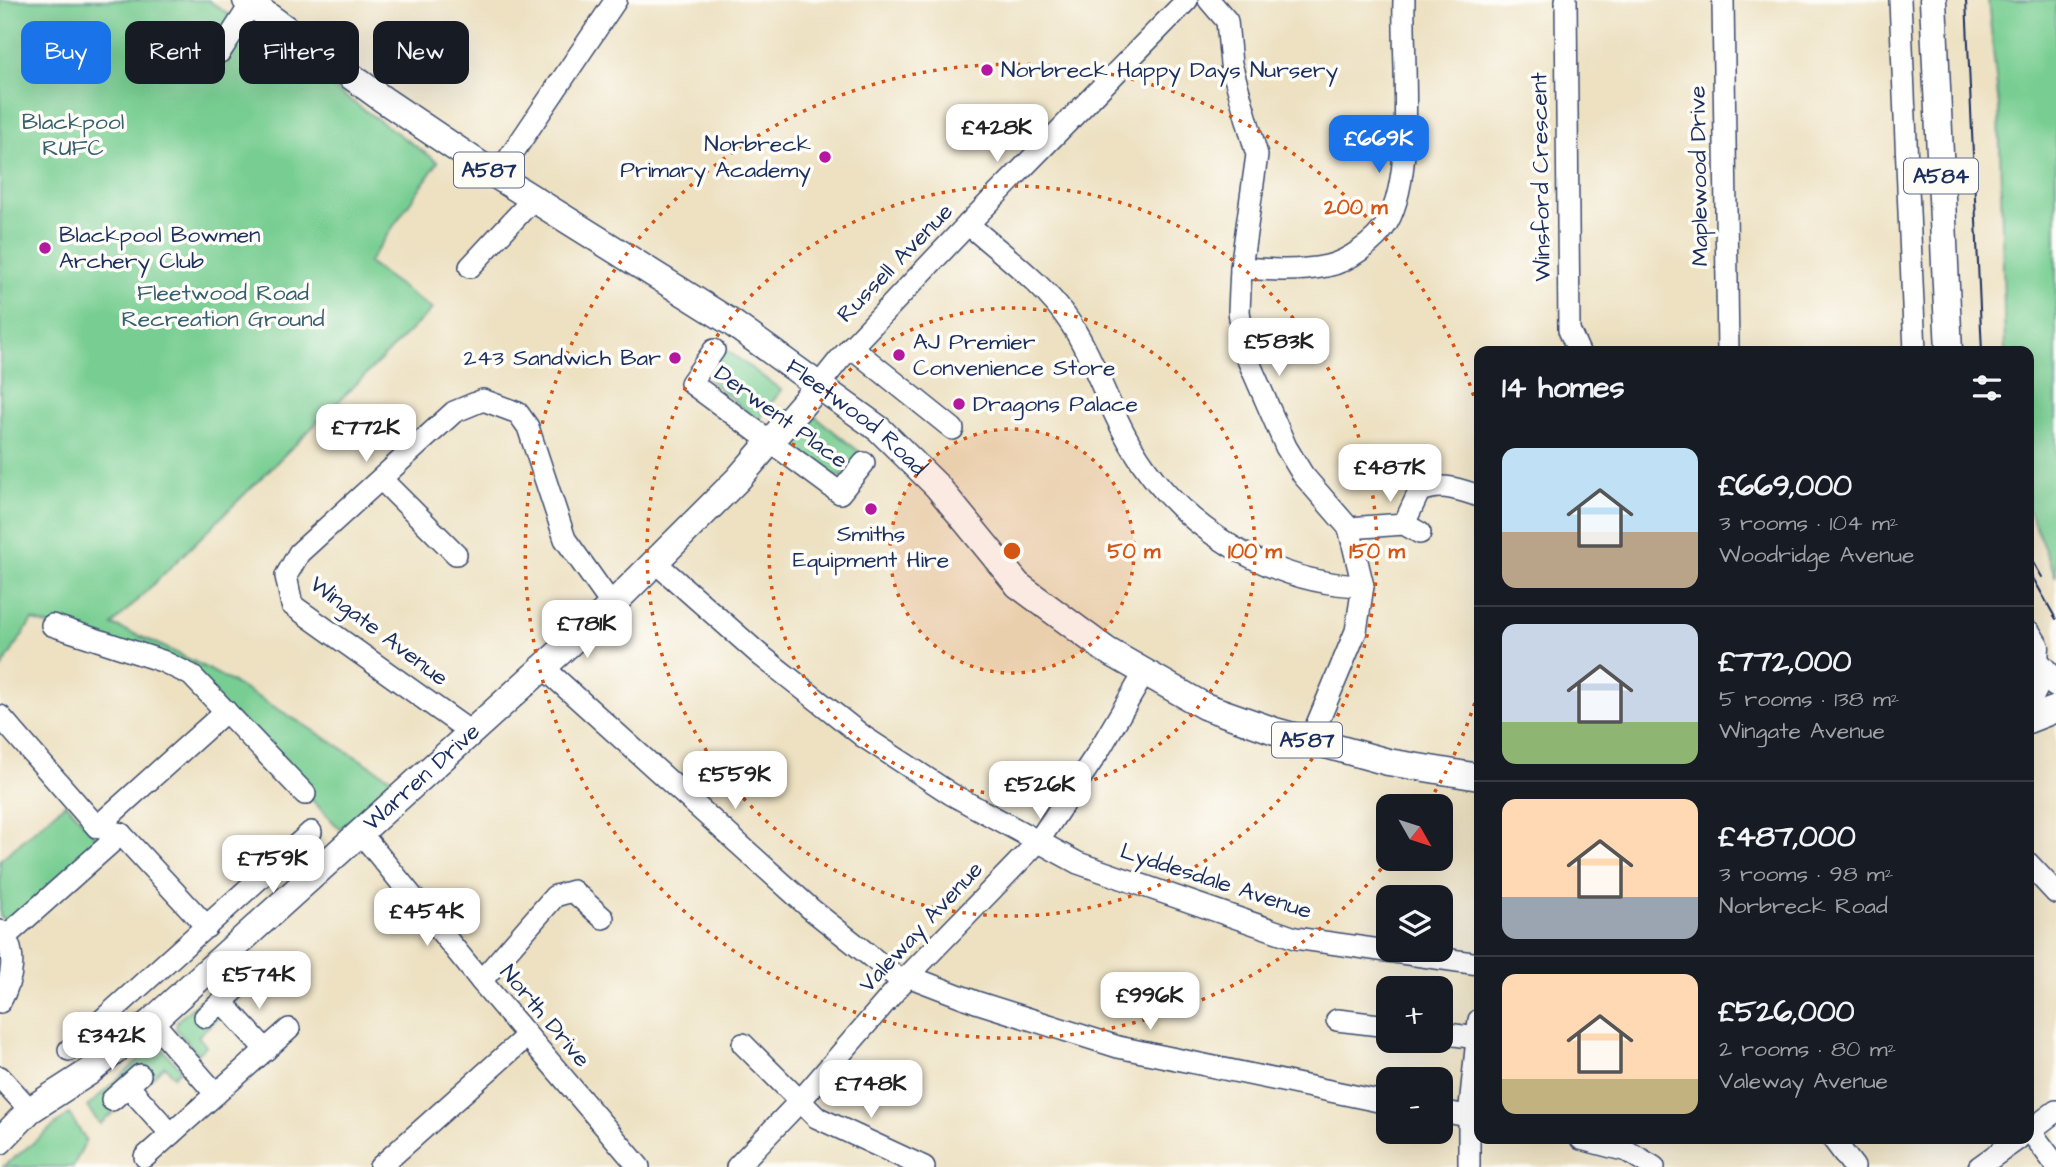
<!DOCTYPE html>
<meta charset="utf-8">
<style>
:root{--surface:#171b24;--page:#20242c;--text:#f1f3f6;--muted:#9ea1a6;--line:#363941;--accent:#1a73e8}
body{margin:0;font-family:"Architects Daughter",sans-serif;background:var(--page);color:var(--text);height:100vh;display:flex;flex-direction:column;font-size:26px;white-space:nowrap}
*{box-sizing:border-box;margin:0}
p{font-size:23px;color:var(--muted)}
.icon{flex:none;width:38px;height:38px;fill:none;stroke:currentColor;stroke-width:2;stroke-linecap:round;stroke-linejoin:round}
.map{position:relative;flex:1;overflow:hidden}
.panel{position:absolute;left:1474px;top:346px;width:560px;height:798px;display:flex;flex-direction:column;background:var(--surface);border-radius:14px;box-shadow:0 7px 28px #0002}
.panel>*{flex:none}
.guide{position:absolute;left:21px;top:21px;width:665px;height:63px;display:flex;gap:14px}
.needle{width:46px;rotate:129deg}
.buttons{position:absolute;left:1376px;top:794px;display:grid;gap:14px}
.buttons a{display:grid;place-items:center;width:77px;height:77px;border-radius:14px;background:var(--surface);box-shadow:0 7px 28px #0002;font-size:35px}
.price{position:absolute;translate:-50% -60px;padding:0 16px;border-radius:14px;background:#fff;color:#222;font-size:23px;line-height:46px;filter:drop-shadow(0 2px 4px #0008)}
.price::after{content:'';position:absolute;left:50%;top:42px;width:21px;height:16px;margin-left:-10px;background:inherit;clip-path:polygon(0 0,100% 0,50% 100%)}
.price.active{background:var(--accent);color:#fff}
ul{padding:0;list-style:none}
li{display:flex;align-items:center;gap:21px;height:175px;padding:0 28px}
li+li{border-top:2px solid var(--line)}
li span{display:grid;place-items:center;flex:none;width:196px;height:140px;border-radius:14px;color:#555}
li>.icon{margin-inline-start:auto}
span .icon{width:84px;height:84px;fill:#fffc;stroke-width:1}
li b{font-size:30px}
h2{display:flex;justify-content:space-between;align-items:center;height:84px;padding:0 28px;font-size:30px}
.tag{padding:0 24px;border-radius:14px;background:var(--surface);box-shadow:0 7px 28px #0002;font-size:24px;line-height:63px}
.tag.active{background:var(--accent);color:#fff}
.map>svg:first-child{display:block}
</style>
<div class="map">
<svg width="2056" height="1167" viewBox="0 0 2056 1167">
<rect width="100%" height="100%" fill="#fdfcf7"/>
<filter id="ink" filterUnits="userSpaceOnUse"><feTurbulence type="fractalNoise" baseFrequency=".0143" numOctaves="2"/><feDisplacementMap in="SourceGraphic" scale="14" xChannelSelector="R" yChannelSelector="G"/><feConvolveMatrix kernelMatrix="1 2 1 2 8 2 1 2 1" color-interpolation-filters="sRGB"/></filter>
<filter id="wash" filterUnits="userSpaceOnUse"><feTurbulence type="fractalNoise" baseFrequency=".00686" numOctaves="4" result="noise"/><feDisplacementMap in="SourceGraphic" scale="28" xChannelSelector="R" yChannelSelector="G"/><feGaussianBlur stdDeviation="1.57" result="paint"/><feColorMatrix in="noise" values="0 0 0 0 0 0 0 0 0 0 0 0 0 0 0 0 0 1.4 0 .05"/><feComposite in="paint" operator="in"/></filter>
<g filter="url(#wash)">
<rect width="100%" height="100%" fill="#ede1c2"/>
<g fill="#78ce92" stroke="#4a7e78" stroke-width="2">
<path d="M0,0H208L438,162L368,263L432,309L112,625C213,663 302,725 394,780L340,829L191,675L32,620L0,670Z"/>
<path d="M1988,0H2056V577L2028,509V352H2005L1999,108Z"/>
<path d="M725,349L781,390L758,421L708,379Z"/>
<path d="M812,414L862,454L843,477L833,476L790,443Z"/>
<path d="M66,803L102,843L9,922L0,917V860Z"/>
<path d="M252,955L272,977L261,987L256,982L198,1036L206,1046L197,1054L176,1029L177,1021Z"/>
<path d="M155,1045L160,1047L181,1069L174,1076L165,1066L100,1124L87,1107Z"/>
<path d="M69,1114L86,1140L73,1167H3Z"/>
</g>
</g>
<g filter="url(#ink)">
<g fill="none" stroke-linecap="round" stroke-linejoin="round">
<defs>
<g id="minor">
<path d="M1209,0L1227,21L1231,64L1257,155L1241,268L1239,311L1245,353L1286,447L1303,475L1349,528L1363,586L1356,631L1310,741"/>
<path d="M1566,0L1569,330L1579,352"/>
<path d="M1723,0L1728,352"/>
<path d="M1900,0L1915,352"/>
<path d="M220,52L251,4"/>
<path d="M497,176L616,0"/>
<path d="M968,224C1003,255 1045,284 1071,324C1096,362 1108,408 1132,447C1179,527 1271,584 1363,586"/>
<path d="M470,267L533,199"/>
<path d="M1241,268C1270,270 1298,272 1327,266C1347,262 1376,242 1387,223C1416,172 1402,59 1404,0"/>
<path d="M851,347L953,429"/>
<path d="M714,350L691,383L840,493L864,463"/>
<path d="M819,385L839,360L968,224L1187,0"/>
<path d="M381,479L456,554"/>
<path d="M1404,524L1419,492C1441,482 1457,489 1479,496"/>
<path d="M1349,528L1404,524L1420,533"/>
<path d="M656,563L759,654L864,737L951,794L1078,863L1295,938L1479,964"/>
<path d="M52,625L162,661L191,675L305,794"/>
<path d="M544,668L812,910L903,982"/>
<path d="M0,716L97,827L121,834"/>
<path d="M469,731L292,605L286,576L299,553L454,412L483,400L518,413L528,427L565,539L612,605"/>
<path d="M97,827L226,711"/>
<path d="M360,832L481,981L639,1167"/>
<path d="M121,834L207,927"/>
<path d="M2028,863L2056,893"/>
<path d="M0,931C19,951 12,981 0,1002"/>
<path d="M5,937L121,834"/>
<path d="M908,976L976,1002L1118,1047L1388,1103"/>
<path d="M481,981L555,896L573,891L603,918"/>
<path d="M222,1002L266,1050"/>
<path d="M205,1017L238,987"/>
<path d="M1337,1020L1388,1026"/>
<path d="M152,1021L216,1094"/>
<path d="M1440,1033L1477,1038"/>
<path d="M743,1044L816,1117L924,1167"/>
<path d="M69,1050L311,832"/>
<path d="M0,1077L30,1110"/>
<path d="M128,1086L171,1134"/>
<path d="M112,1100L140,1075"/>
<path d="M1440,1111L1479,1118"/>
<path d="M2028,1128L2056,1165"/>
<path d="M2028,1132L2056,1111"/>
<path d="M1581,1139L1627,1151L1654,1167"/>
<path d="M1833,1139L1854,1167"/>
<path d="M145,1157L289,1029"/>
<path d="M380,1167L527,1036"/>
<path d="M737,1167L800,1101L908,976L1037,843L1098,752L1145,672"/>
<path d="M1469,1167V1116L1479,1020"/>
<path d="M1979,1167L2018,1139"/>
</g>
<g id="major">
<path id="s1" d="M246,0L384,100L497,176L732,323L879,429L937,486L1018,585L1106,650L1204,706L1275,731L1388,762L1479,777"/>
<path d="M1933,0L1949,352"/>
<path d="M2028,634L2036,647L2035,661L2056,684"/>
<path d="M2028,701L2043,671"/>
<path d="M2028,720L2056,709"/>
<path id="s2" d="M0,1141L30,1110L89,1072L152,1021L612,605L738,479L819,385"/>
</g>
</defs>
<use href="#minor" stroke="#3a4a6d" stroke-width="24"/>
<use href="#major" stroke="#3a4a6d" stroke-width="29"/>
<use href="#minor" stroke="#fff" stroke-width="21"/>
<use href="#major" stroke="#fff" stroke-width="26"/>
<g stroke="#1b2f5e" stroke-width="2">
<path d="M1966,0L1982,352"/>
<path d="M2028,553L2042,577"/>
<path d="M2028,569L2056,619"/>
</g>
</g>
</g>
<circle cx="1012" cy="551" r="122" fill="#d45514" fill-opacity=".12"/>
<g fill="none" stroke="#d45514" stroke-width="3.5" stroke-dasharray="3.5 7">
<circle cx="1012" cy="551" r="122"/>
<circle cx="1012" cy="551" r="243"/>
<circle cx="1012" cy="551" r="365"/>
<path d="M1478 693A487 487 0 0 1 1427 805M1388 861A487 487 0 1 1 1478 409"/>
</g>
<g fill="#b5179e" stroke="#fdfcf7" stroke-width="2.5">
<circle cx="987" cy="70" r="7"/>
<circle cx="825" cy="157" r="7"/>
<circle cx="45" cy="248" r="7"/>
<circle cx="899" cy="355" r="7"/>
<circle cx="675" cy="358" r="7"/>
<circle cx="959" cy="404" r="7"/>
<circle cx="871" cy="509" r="7"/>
</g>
<g text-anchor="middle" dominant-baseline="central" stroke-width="7" stroke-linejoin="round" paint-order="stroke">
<g fill="#fdfcf7" stroke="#5f6c8c" stroke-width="2">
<rect x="454" y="152.5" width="70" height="35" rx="5"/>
<rect x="1904" y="158.5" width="74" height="35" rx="5"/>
<rect x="1272" y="722.5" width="70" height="35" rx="5"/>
</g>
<g font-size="21" font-weight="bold" fill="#1b2f5e">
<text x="489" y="170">A587</text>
<text x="1941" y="176">A584</text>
<text x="1307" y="740">A587</text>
</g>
<g font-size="23" fill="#1b2f5e" stroke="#fdfcf7" text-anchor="start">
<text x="1001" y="70">Norbreck Happy Days Nursery</text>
<text x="811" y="144" text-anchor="end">Norbreck<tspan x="811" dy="26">Primary Academy</tspan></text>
<text x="59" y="235">Blackpool Bowmen<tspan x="59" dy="26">Archery Club</tspan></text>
<text x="913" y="342">AJ Premier<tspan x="913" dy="26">Convenience Store</tspan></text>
<text x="661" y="358" text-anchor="end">243 Sandwich Bar</text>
<text x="973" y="404">Dragons Palace</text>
<text x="871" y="534" text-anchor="middle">Smiths<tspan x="871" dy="26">Equipment Hire</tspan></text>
</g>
<g font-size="23" fill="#375f6e" stroke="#fdfcf7">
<text x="73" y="122">Blackpool<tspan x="73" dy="26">RUFC</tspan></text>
<text x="223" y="293">Fleetwood Road<tspan x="223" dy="26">Recreation Ground</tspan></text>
</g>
<g font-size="23" fill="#1b2f5e" stroke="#fdfcf7">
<text transform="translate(1699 176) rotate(-91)">Maplewood Drive</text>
<text transform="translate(1541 177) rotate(-91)">Winsford Crescent</text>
<text transform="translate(895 263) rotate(-46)">Russell Avenue</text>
<text transform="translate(781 417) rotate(36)">Derwent Place</text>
<text stroke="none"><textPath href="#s1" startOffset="740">Fleetwood Road</textPath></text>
<text transform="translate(379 631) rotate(37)">Wingate Avenue</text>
<text stroke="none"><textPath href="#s2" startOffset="558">Warren Drive</textPath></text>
<text transform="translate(1216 881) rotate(18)">Lyddesdale Avenue</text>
<text transform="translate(921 927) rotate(-47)">Valeway Avenue</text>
<text transform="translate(545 1016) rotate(50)">North Drive</text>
</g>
</g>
<circle cx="1012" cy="551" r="10" fill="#d45514" stroke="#fdfcf7" stroke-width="3.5"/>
<g font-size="21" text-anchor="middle" font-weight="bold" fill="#d45514" stroke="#fdfcf7" stroke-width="7" stroke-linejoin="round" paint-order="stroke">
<text x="1356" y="214">200 m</text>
<text x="1134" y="558">50 m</text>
<text x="1255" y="558">100 m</text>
<text x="1377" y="558">150 m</text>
</g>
</svg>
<div class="buttons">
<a><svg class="needle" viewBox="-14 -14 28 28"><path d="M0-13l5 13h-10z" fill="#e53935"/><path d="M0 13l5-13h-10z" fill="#9ea1a6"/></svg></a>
<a><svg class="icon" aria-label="layers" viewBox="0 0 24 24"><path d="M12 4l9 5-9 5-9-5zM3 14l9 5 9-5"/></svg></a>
<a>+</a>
<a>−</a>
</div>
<b class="price" style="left:997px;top:164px">£428K</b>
<b class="price active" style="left:1379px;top:175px">£669K</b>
<b class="price" style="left:1279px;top:378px">£583K</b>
<b class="price" style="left:366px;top:464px">£772K</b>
<b class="price" style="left:1390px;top:504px">£487K</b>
<b class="price" style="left:587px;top:660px">£781K</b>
<b class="price" style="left:735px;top:811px">£559K</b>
<b class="price" style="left:1040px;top:821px">£526K</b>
<b class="price" style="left:273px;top:895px">£759K</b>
<b class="price" style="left:427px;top:948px">£454K</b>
<b class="price" style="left:259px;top:1011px">£574K</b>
<b class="price" style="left:1150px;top:1032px">£996K</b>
<b class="price" style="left:112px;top:1072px">£342K</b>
<b class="price" style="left:871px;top:1120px">£748K</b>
<div class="guide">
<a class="tag active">Buy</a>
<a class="tag">Rent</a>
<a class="tag">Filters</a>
<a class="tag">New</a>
</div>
<section class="panel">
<h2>14 homes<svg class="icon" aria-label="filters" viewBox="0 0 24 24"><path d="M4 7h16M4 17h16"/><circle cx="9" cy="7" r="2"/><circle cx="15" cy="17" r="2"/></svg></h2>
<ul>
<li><span style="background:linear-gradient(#bfe0f5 60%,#b9a48a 0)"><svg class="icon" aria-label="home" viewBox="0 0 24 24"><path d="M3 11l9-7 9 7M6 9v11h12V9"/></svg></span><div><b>£669,000</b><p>3 rooms · 104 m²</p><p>Woodridge Avenue</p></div></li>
<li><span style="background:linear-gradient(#c9d6e8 70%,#8fb573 0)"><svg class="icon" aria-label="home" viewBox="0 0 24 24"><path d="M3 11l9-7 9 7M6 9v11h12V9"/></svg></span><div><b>£772,000</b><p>5 rooms · 138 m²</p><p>Wingate Avenue</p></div></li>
<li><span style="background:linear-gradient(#ffd9b3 70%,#9aa5b1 0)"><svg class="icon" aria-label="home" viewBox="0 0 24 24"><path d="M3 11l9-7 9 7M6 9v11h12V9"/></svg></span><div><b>£487,000</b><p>3 rooms · 98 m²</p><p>Norbreck Road</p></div></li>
<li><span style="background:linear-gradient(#ffd9b3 75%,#c2b280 0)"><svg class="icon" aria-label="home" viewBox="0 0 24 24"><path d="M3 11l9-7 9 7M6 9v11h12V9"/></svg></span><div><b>£526,000</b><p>2 rooms · 80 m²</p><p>Valeway Avenue</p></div></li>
</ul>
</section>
</div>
